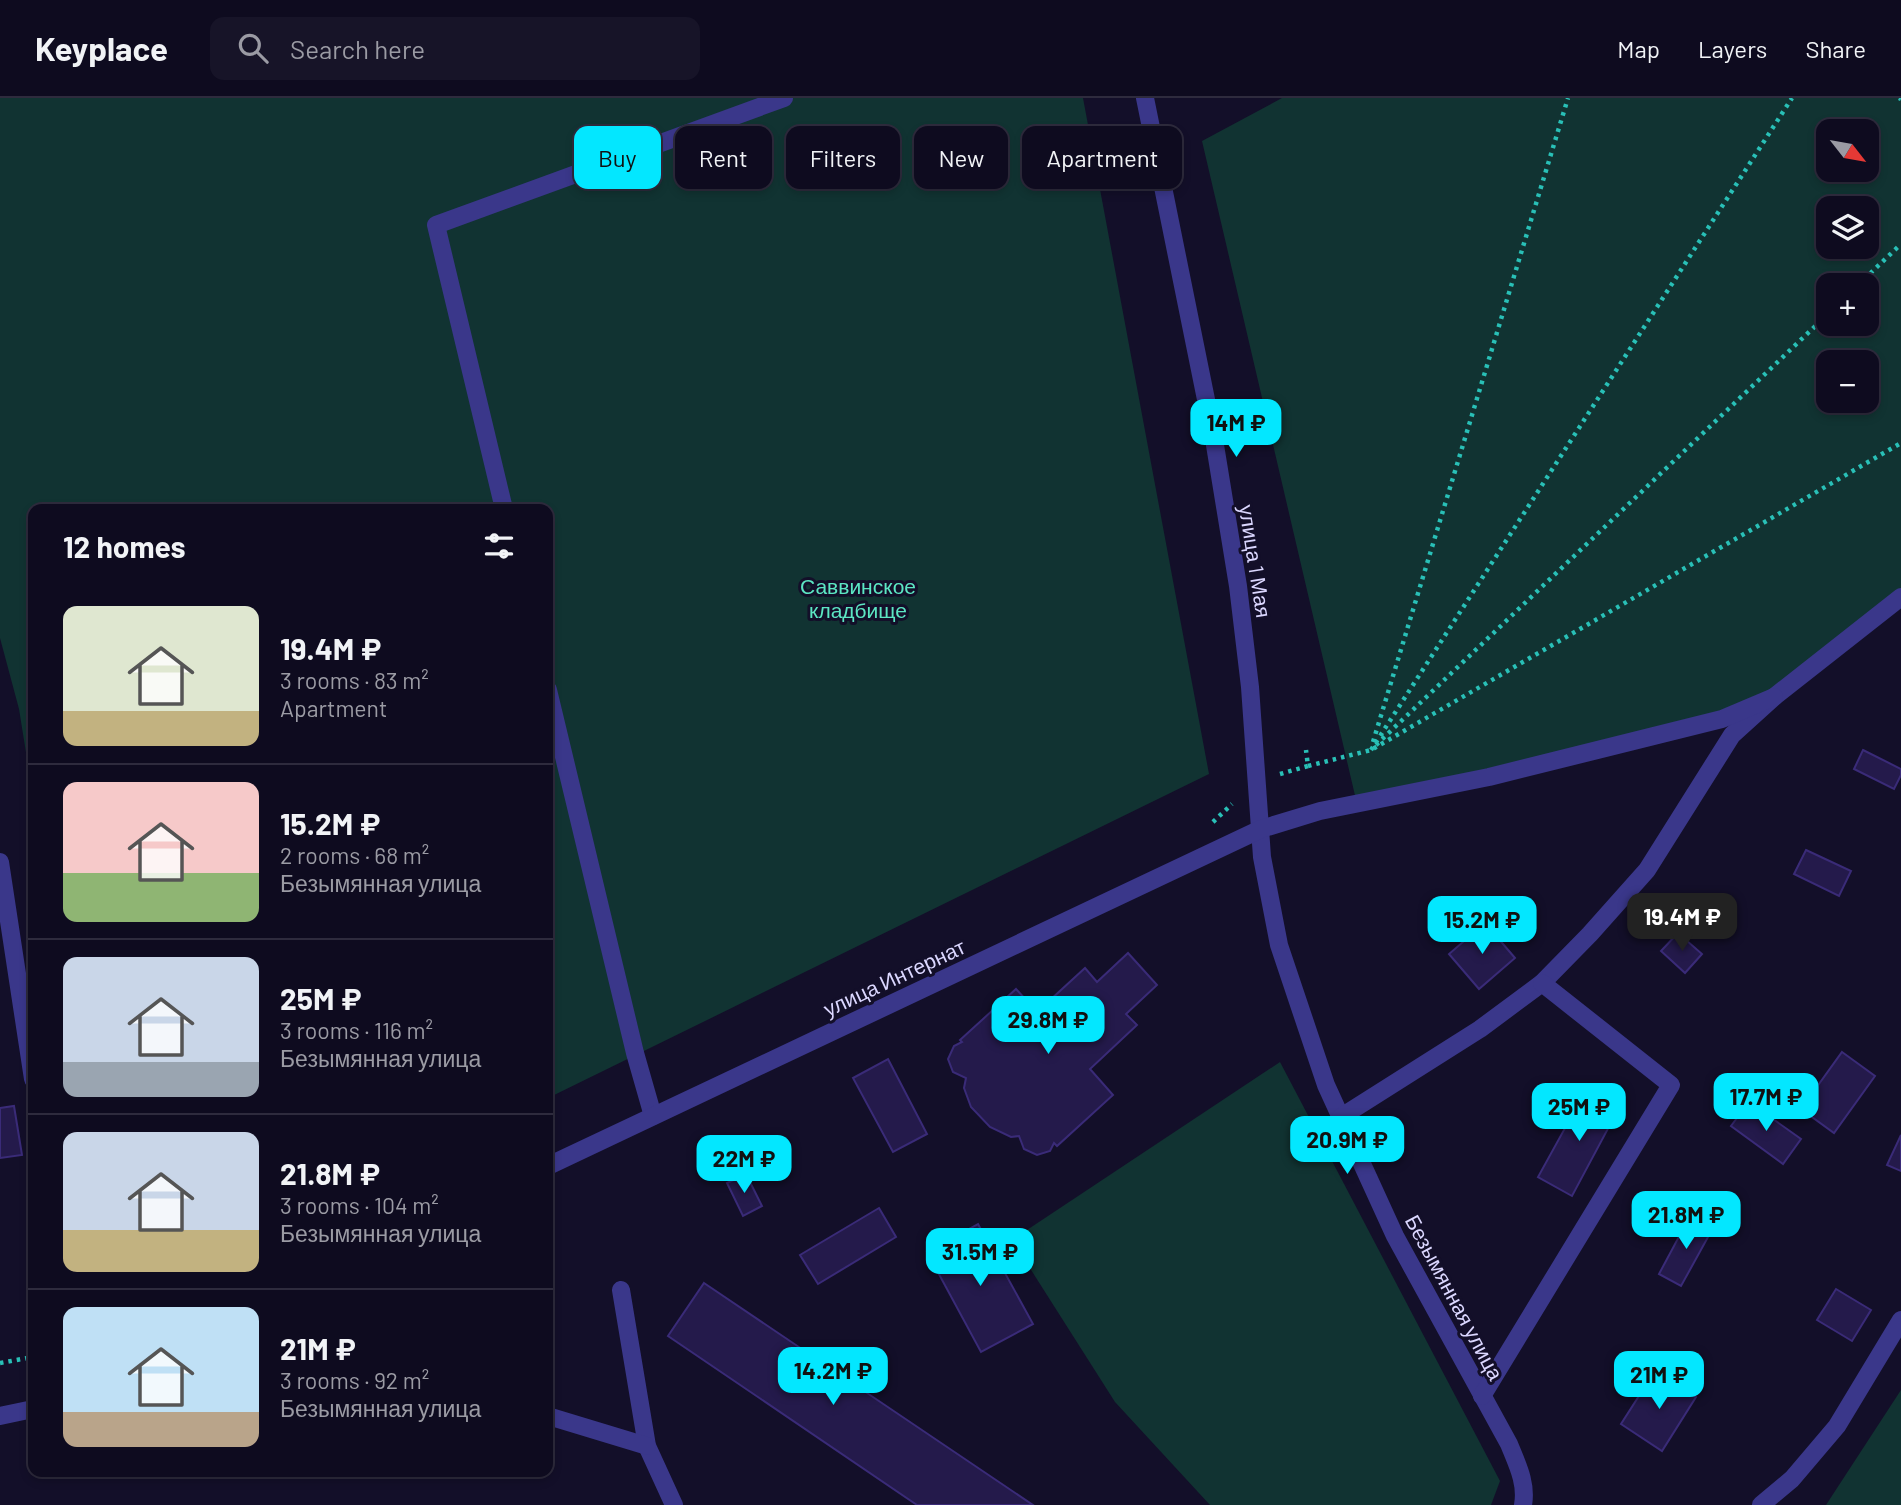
<!DOCTYPE html>
<meta charset="utf-8">
<style>
:root{--surface:#0e0b1f;--page:#171428;--text:#f1f3f6;--muted:#9b9ba4;--line:#2e2b3d;--accent:#03e7ff}
body{margin:0;font-family:Barlow,sans-serif;background:var(--page);color:var(--text);height:100vh;display:flex;flex-direction:column;font-size:26px;white-space:nowrap}
*{box-sizing:border-box;margin:0}
p{font-size:23px;color:var(--muted)}
.icon{flex:none;width:38px;height:38px;fill:none;stroke:currentColor;stroke-width:2;stroke-linecap:round;stroke-linejoin:round}
.map{position:relative;flex:1;overflow:hidden}
.sheet{position:absolute;left:28px;top:406px;width:525px;height:973px;display:flex;flex-direction:column;background:var(--surface);border-radius:14px;box-shadow:0 4px 10px #0003,0 0 0 2px var(--line)}
.sheet>*{flex:none}
.hud{position:absolute;left:574px;top:28px;width:665px;height:63px;display:flex;gap:14px}
.needle{width:46px;rotate:121deg}
.controls{position:absolute;left:1816px;top:21px;display:grid;gap:14px}
.controls a{display:grid;place-items:center;width:63px;height:63px;border-radius:14px;background:var(--surface);box-shadow:0 4px 10px #0003,0 0 0 2px var(--line);font-size:35px}
.price{position:absolute;translate:-50% -60px;padding:0 16px;border-radius:14px;background:var(--accent);color:#111;font-size:23px;line-height:46px;filter:drop-shadow(0 2px 4px #0008)}
.price::after{content:'';position:absolute;left:50%;top:42px;width:21px;height:16px;margin-left:-10px;background:inherit;clip-path:polygon(0 0,100% 0,50% 100%)}
.price.selected{background:#222;color:#fff}
ul{padding:0;list-style:none}
li{display:flex;align-items:center;gap:21px;height:175px;padding:0 35px}
li+li{border-top:2px solid var(--line)}
li span{display:grid;place-items:center;flex:none;width:196px;height:140px;border-radius:14px;color:#555}
li>.icon{margin-inline-start:auto}
span .icon{width:84px;height:84px;fill:#fffc;stroke-width:1}
li b{font-size:30px}
h2{display:flex;justify-content:space-between;align-items:center;height:84px;padding:0 35px;font-size:30px}
.chip{padding:0 24px;border-radius:14px;background:var(--surface);box-shadow:0 4px 10px #0003,0 0 0 2px var(--line);font-size:24px;line-height:63px}
.chip.selected{background:var(--accent);color:#111}
header{display:flex;align-items:center;gap:42px;box-sizing:border-box;height:98px;padding:0 35px;background:var(--surface);border-bottom:2px solid var(--line)}
header strong{font-size:33px}
nav{display:flex;gap:38px;margin-inline-start:auto;font-size:24px}
.search{width:490px;height:63px;background:var(--page);display:flex;align-items:center;gap:18px;box-sizing:border-box;padding:0 24px;border-radius:14px;color:var(--muted);font-size:26px}
.map>svg:first-child{display:block}
</style>
<header>
<strong>Keyplace</strong>
<div class="search"><svg class="icon" aria-label="search" viewBox="0 0 24 24"><circle cx="10" cy="10" r="6"/><path d="M15 15l6 6"/></svg>Search here</div>
<nav><a>Map</a><a>Layers</a><a>Share</a></nav>
</header>
<div class="map">
<svg width="1901" height="1407" viewBox="0 0 1901 1407">
<rect width="100%" height="100%" fill="#130f29"/>
<g fill="#113332" fill-rule="evenodd">
<path d="M0,0H1083L1209,676L548,1000V411H33V698L19,611L0,540Z"/>
<path d="M1282,0H1901V499L1774,599L1357,706L1202,43ZM1829,33H1867V72H1829ZM1829,110H1867V149H1829ZM1829,187H1867V226H1829ZM1829,264H1867V303H1829Z"/>
<path d="M1280,964L1500,1383L1491,1407H1210L1115,1304L1012,1142Z"/>
<path d="M1901,1292V1407H1826Z"/>
</g>
<g fill="#241a4b" stroke="#3a2b78" stroke-width="2">
<path d="M1863,652L1901,671V677L1894,691L1854,671Z"/>
<path d="M1806,752L1851,773L1839,798L1794,776Z"/>
<path d="M1485,825L1515,860L1479,891L1449,856Z"/>
<path d="M1678,835L1702,856L1685,875L1661,853Z"/>
<path d="M1128,855L1157,887L1126,916L1137,927L1090,971L1113,997L1057,1048L1054,1045L1050,1053L1037,1057L1024,1051L1019,1038L1011,1039L990,1029L971,1009L964,990L966,980L953,974L948,961L954,948L962,944L960,942L1016,891L1037,914L1085,870L1097,884Z"/>
<path d="M1842,954L1875,978L1834,1035L1801,1011Z"/>
<path d="M888,961L927,1036L893,1054L853,980Z"/>
<path d="M1586,992L1619,1010L1572,1098L1538,1079Z"/>
<path d="M1749,1004L1801,1041L1783,1066L1731,1028Z"/>
<path d="M14,1008L22,1057L0,1060V1010Z"/>
<path d="M1901,1037V1073L1887,1067Z"/>
<path d="M746,1076L762,1108L743,1118L727,1085Z"/>
<path d="M879,1110L896,1139L818,1186L800,1157Z"/>
<path d="M1690,1118L1713,1130L1681,1188L1659,1176Z"/>
<path d="M978,1126L1033,1226L981,1254L927,1154Z"/>
<path d="M704,1185L1033,1407H917L668,1238Z"/>
<path d="M1836,1191L1871,1212L1852,1243L1817,1222Z"/>
<path d="M1655,1273L1696,1299L1662,1353L1621,1326Z"/>
</g>
<g fill="none" stroke-linecap="round" stroke-linejoin="round">
<g stroke="#29c0b7" stroke-width="4.5" stroke-dasharray="3.5 5" stroke-linecap="butt">
<path d="M1899,0L1901,1"/>
<path d="M1858,187L1901,146"/>
<path d="M1373,644L1568,0"/>
<path d="M1376,647L1829,215"/>
<path d="M1371,652L1792,0"/>
<path d="M1308,668L1371,652L1901,345"/>
<path d="M1280,676L1308,668L1306,652"/>
<path d="M1213,724L1232,706"/>
<path d="M0,1265L33,1259"/>
</g>
<g stroke="#3a378a" stroke-width="18">
<path d="M1145,0L1214,341L1238,488L1250,589L1262,759L1279,847L1326,987L1395,1138L1509,1346C1517,1366 1527,1385 1523,1407"/>
<path d="M504,411L436,127L784,0"/>
<path d="M548,592L635,955L653,1018"/>
<path d="M0,764L33,981"/>
<path d="M1341,1019L1480,931L1542,885L1590,836L1647,772L1732,637L1774,599L1901,499"/>
<path d="M548,1068L1261,731L1320,713L1489,679L1722,621L1774,599"/>
<path d="M621,1192L647,1348L674,1407"/>
<path d="M1482,1298L1671,987L1542,885"/>
<path d="M0,1318L33,1311"/>
<path d="M548,1318L647,1348"/>
<path d="M1761,1407L1792,1381L1837,1328L1901,1222"/>
</g>
</g>
<g text-anchor="middle" dominant-baseline="central" stroke-width="6" stroke-linejoin="round" paint-order="stroke">
<g font-size="21" fill="#dbd7ff" stroke="#130f29">
<text transform="translate(1256 463) rotate(81)">улица 1 Мая</text>
<text transform="translate(894 879) rotate(-25)">улица Интернат</text>
<text transform="translate(1455 1199) rotate(62)">Безымянная улица</text>
</g>
<g font-size="21" fill="#5ce6c3" stroke="#130f29">
<text x="858" y="487">Саввинское<tspan x="858" dy="24">кладбище</tspan></text>
</g>
</g>
</svg>
<div class="controls">
<a><svg class="needle" viewBox="-14 -14 28 28"><path d="M0-13l5 13h-10z" fill="#e53935"/><path d="M0 13l5-13h-10z" fill="#9b9ba4"/></svg></a>
<a><svg class="icon" aria-label="layers" viewBox="0 0 24 24"><path d="M12 4l9 5-9 5-9-5zM3 14l9 5 9-5"/></svg></a>
<a>+</a>
<a>−</a>
</div>
<b class="price" style="left:1236px;top:361px">14M ₽</b>
<b class="price selected" style="left:1682px;top:855px">19.4M ₽</b>
<b class="price" style="left:1482px;top:858px">15.2M ₽</b>
<b class="price" style="left:1048px;top:958px">29.8M ₽</b>
<b class="price" style="left:1766px;top:1035px">17.7M ₽</b>
<b class="price" style="left:1579px;top:1045px">25M ₽</b>
<b class="price" style="left:1347px;top:1078px">20.9M ₽</b>
<b class="price" style="left:744px;top:1097px">22M ₽</b>
<b class="price" style="left:1686px;top:1153px">21.8M ₽</b>
<b class="price" style="left:980px;top:1190px">31.5M ₽</b>
<b class="price" style="left:833px;top:1309px">14.2M ₽</b>
<b class="price" style="left:1659px;top:1313px">21M ₽</b>
<div class="hud">
<a class="chip selected">Buy</a>
<a class="chip">Rent</a>
<a class="chip">Filters</a>
<a class="chip">New</a>
<a class="chip">Apartment</a>
</div>
<section class="sheet">
<h2>12 homes<svg class="icon" aria-label="filters" viewBox="0 0 24 24"><path d="M4 7h16M4 17h16"/><circle cx="9" cy="7" r="2"/><circle cx="15" cy="17" r="2"/></svg></h2>
<ul>
<li><span style="background:linear-gradient(#dfe7d0 75%,#c2b280 0)"><svg class="icon" aria-label="home" viewBox="0 0 24 24"><path d="M3 11l9-7 9 7M6 9v11h12V9"/></svg></span><div><b>19.4M ₽</b><p>3 rooms · 83 m²</p><p>Apartment</p></div></li>
<li><span style="background:linear-gradient(#f6c9c9 65%,#8fb573 0)"><svg class="icon" aria-label="home" viewBox="0 0 24 24"><path d="M3 11l9-7 9 7M6 9v11h12V9"/></svg></span><div><b>15.2M ₽</b><p>2 rooms · 68 m²</p><p>Безымянная улица</p></div></li>
<li><span style="background:linear-gradient(#c9d6e8 75%,#9aa5b1 0)"><svg class="icon" aria-label="home" viewBox="0 0 24 24"><path d="M3 11l9-7 9 7M6 9v11h12V9"/></svg></span><div><b>25M ₽</b><p>3 rooms · 116 m²</p><p>Безымянная улица</p></div></li>
<li><span style="background:linear-gradient(#c9d6e8 70%,#c2b280 0)"><svg class="icon" aria-label="home" viewBox="0 0 24 24"><path d="M3 11l9-7 9 7M6 9v11h12V9"/></svg></span><div><b>21.8M ₽</b><p>3 rooms · 104 m²</p><p>Безымянная улица</p></div></li>
<li><span style="background:linear-gradient(#bfe0f5 75%,#b9a48a 0)"><svg class="icon" aria-label="home" viewBox="0 0 24 24"><path d="M3 11l9-7 9 7M6 9v11h12V9"/></svg></span><div><b>21M ₽</b><p>3 rooms · 92 m²</p><p>Безымянная улица</p></div></li>
</ul>
</section>
</div>
